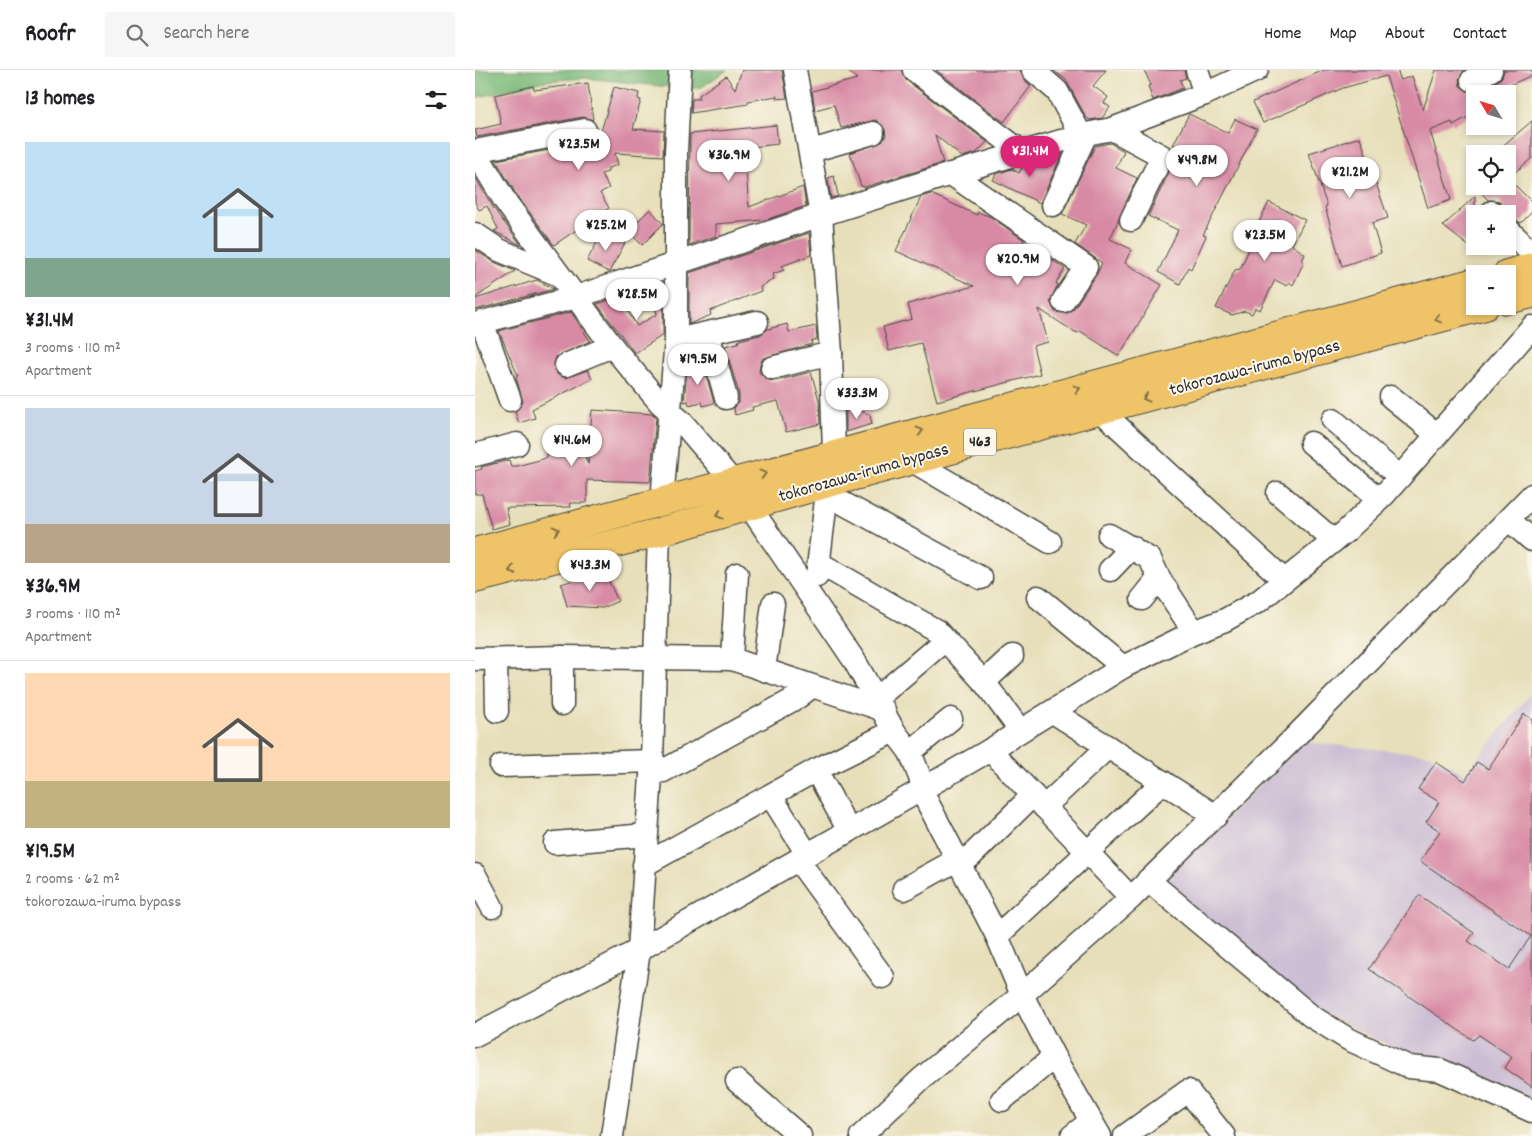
<!DOCTYPE html>
<meta charset="utf-8">
<style>
:root{--surface:#fff;--page:#f6f6f6;--text:#202124;--muted:#757577;--line:#e0e0e0;--accent:#db2777}
body{margin:0;font-family:Dekko,sans-serif;background:var(--page);color:var(--text);height:100vh;display:flex;flex-direction:column;font-size:19px;white-space:nowrap}
*{box-sizing:border-box;margin:0}
p{font-size:16px;color:var(--muted)}
.icon{flex:none;width:28px;height:28px;fill:none;stroke:currentColor;stroke-width:2;stroke-linecap:round;stroke-linejoin:round}
.map{position:relative;flex:1;overflow:hidden}
.side{display:flex;flex-direction:column;background:var(--surface);width:475px}
.side>*{flex:none}
.needle{width:32px;rotate:308deg}
.controls{position:absolute;left:991px;top:15px;display:grid;gap:10px}
.controls a{display:grid;place-items:center;width:50px;height:50px;border-radius:0px;background:var(--surface);box-shadow:0 2px 8px #0003;font-size:25px}
.price{position:absolute;translate:-50% -42px;padding:0 11px;border-radius:18px;background:#fff;color:#222;font-size:16px;line-height:32px;filter:drop-shadow(0 1px 2px #0008)}
.price::after{content:'';position:absolute;left:50%;top:30px;width:15px;height:11px;margin-left:-8px;background:inherit;clip-path:polygon(0 0,100% 0,50% 100%)}
.price.on{background:var(--accent);color:#fff}
ul{padding:0;list-style:none}
li{display:grid;align-content:center;gap:10px;height:265px;padding:0 25px}
li+li{border-top:1px solid var(--line)}
li span{display:grid;place-items:center;height:155px;border-radius:0px;color:#555}
li>.icon{margin-inline-start:auto}
span .icon{width:90px;height:90px;fill:#fffc;stroke-width:1}
li b{font-size:21px}
h2{display:flex;justify-content:space-between;align-items:center;height:60px;padding:0 25px;font-size:21px}
header{display:flex;align-items:center;gap:30px;box-sizing:border-box;height:70px;padding:0 25px;background:var(--surface);border-bottom:1px solid var(--line)}
header strong{font-size:24px}
nav{display:flex;gap:28px;margin-inline-start:auto;font-size:18px}
.search{width:350px;height:45px;background:var(--page);display:flex;align-items:center;gap:12px;box-sizing:border-box;padding:0 18px;border-radius:0px;color:var(--muted);font-size:19px}
main{display:flex;flex:1;min-height:0}
.map>svg:first-child{display:block}
</style>
<header>
<strong>Roofr</strong>
<div class="search"><svg class="icon" aria-label="search" viewBox="0 0 24 24"><circle cx="10" cy="10" r="6"/><path d="M15 15l6 6"/></svg>Search here</div>
<nav><a>Home</a><a>Map</a><a>About</a><a>Contact</a></nav>
</header>
<main>
<section class="side">
<h2>13 homes<svg class="icon" aria-label="filters" viewBox="0 0 24 24"><path d="M4 7h16M4 17h16"/><circle cx="9" cy="7" r="2"/><circle cx="15" cy="17" r="2"/></svg></h2>
<ul>
<li><span style="background:linear-gradient(#bfe0f5 75%,#7fa58c 0)"><svg class="icon" aria-label="home" viewBox="0 0 24 24"><path d="M3 11l9-7 9 7M6 9v11h12V9"/></svg></span><div><b>¥31.4M</b><p>3 rooms · 110 m²</p><p>Apartment</p></div></li>
<li><span style="background:linear-gradient(#c9d6e8 75%,#b9a48a 0)"><svg class="icon" aria-label="home" viewBox="0 0 24 24"><path d="M3 11l9-7 9 7M6 9v11h12V9"/></svg></span><div><b>¥36.9M</b><p>3 rooms · 110 m²</p><p>Apartment</p></div></li>
<li><span style="background:linear-gradient(#ffd9b3 70%,#c2b280 0)"><svg class="icon" aria-label="home" viewBox="0 0 24 24"><path d="M3 11l9-7 9 7M6 9v11h12V9"/></svg></span><div><b>¥19.5M</b><p>2 rooms · 62 m²</p><p>tokorozawa-iruma bypass</p></div></li>
</ul>
</section>
<div class="map">
<svg width="1057" height="1066" viewBox="0 0 1057 1066">
<rect width="100%" height="100%" fill="#fbf7ec"/>
<filter id="ink" filterUnits="userSpaceOnUse"><feTurbulence type="fractalNoise" baseFrequency=".02" numOctaves="2"/><feDisplacementMap in="SourceGraphic" scale="10" xChannelSelector="R" yChannelSelector="G"/><feConvolveMatrix kernelMatrix="1 2 1 2 8 2 1 2 1" color-interpolation-filters="sRGB"/></filter>
<filter id="wash" filterUnits="userSpaceOnUse"><feTurbulence type="fractalNoise" baseFrequency=".0096" numOctaves="4" result="noise"/><feDisplacementMap in="SourceGraphic" scale="20" xChannelSelector="R" yChannelSelector="G"/><feGaussianBlur stdDeviation="1.12" result="paint"/><feColorMatrix in="noise" values="0 0 0 0 0 0 0 0 0 0 0 0 0 0 0 0 0 1.4 0 .05"/><feComposite in="paint" operator="in"/></filter>
<g filter="url(#wash)">
<rect width="100%" height="100%" fill="#e7dfba"/>
<path fill="#ccbed4" d="M1057,622V1030L976,991L943,989L848,944L685,812L829,672L953,684L990,704Z"/>
<path fill="#7dba7a" stroke="#547252" d="M0,0H252L227,17L213,19L110,8L69,11L0,28Z"/>
<g id="blocks">
<g fill="#d88aa5">
<path d="M267,0H307L312,28L302,29V26L273,31V34L216,43L217,29H224V25L251,6L260,19Z"/>
<path d="M371,0H426L431,10L512,72L501,83L487,87L460,65L468,93L390,117L386,116L375,83L407,72L411,66L410,59L401,50L366,58L359,35L340,40L337,21L382,9Z"/>
<path d="M461,0H545L549,10L556,16L529,52Z"/>
<path d="M578,0H631L618,16L633,27L629,33L635,37L627,48L615,50L611,47L591,10Z"/>
<path d="M669,0H709L711,8L705,10L708,18L678,30L673,16L676,15Z"/>
<path d="M849,0H922L926,10L937,6L948,40L961,0H989L984,9L985,16L996,23L1023,11L1027,7L1029,0H1057V5L1016,24H1000V43L978,55L977,52L955,61L976,130L953,138L911,6L868,18L788,53L778,32Z"/>
<path d="M113,13L118,50L108,47L2,67L0,60L26,54L20,25L58,16L59,20Z"/>
<path d="M139,17L164,23L163,29L166,30L158,59L189,61L188,86L140,83L143,95L133,98V102L126,104L134,118L125,123L134,138L79,175L41,124L21,90L101,75L108,88L121,90L129,81L125,65Z"/>
<path d="M714,44L753,63L760,49L782,59L728,165L731,166L716,199L713,197L705,214L683,202L703,160L673,146L699,92L701,76L698,75Z"/>
<path d="M1057,51V88L1032,109V84H1018Z"/>
<path d="M301,55L303,74L269,78L274,137L328,117L331,136L290,150L241,154V166L214,175L215,64Z"/>
<path d="M885,67L913,148L897,153L906,183L867,196L850,137L852,136L834,83Z"/>
<path d="M635,73L649,81L641,98L662,108L635,169L656,179L650,193L687,215L644,286L605,261L603,263L598,261L564,239L573,272L558,276L565,304L462,331L446,273L414,281L408,257L437,249L433,234L499,216L421,181L446,127L456,124L502,145L503,142L516,147L549,170L547,174L567,183L590,199L581,213L583,214L575,231L580,242L593,243L599,238L622,204L627,193L600,174L611,155L587,144L620,76Z"/>
<path d="M587,84L565,133L518,110L521,104L537,99L544,103L548,96Z"/>
<path d="M359,106L363,126L356,128L353,108Z"/>
<path d="M0,107L19,139L46,175L19,161L23,159L12,136L4,140L0,132Z"/>
<path d="M1000,116H1041L1057,132V142L1046,153L1031,144L1025,131L1013,130Z"/>
<path d="M1000,126V181L968,156Z"/>
<path d="M794,132L830,150L817,175L830,184L827,191L829,192L818,215L814,212L812,216L800,210L785,240L780,238L777,244L770,241L757,245L741,238L760,200L765,199L776,175L773,174Z"/>
<path d="M175,139L188,154L167,175L153,161Z"/>
<path d="M128,161L150,173L134,202L112,191Z"/>
<path d="M334,163L336,185L307,196L309,200L298,204L299,209L285,217L286,221L235,241L236,245L214,254V203Z"/>
<path d="M0,180L19,192L40,201L0,228Z"/>
<path d="M62,210L79,219L0,240V229Z"/>
<path d="M188,212V265L160,283L122,234L144,227L162,256L182,244L175,216Z"/>
<path d="M96,242L115,271L81,287L79,300L83,305L90,308L113,300L117,309L57,339L60,348L44,353L40,342L48,332L41,307L43,306L24,261Z"/>
<path d="M312,254L314,262L341,256L342,269L336,271L337,274L288,288L285,294L284,302L293,310L300,311L336,302L344,330L345,354L311,362L303,331L277,337L278,340L260,345L259,338L264,332V324L250,276L263,273L264,270L285,265L293,259Z"/>
<path d="M227,291L239,333L228,336L227,332L214,335L213,331L209,332L212,300L217,299L219,293Z"/>
<path d="M380,338L395,345L397,354L371,362V341Z"/>
<path d="M117,340L178,344L181,347L175,412L112,410V433H95L96,437L31,438L35,454L17,459L7,424H0V401L7,399L6,397L34,390L36,396H42L68,389L72,387L73,380L86,377L85,373L104,369L113,394Z"/>
<path d="M129,501L143,531L128,538L92,536L86,514Z"/>
<path d="M1049,644L1057,649V1017L1030,998L1037,987L1004,965L998,970L894,899L944,825L999,863L993,871L1034,899L1056,866L945,791L965,761L951,752L964,732L943,719L961,692L990,711L1002,692L1013,699Z"/>
</g>
</g>
</g>
<g filter="url(#ink)">
<use href="#blocks" fill-opacity="0" stroke="#474640" stroke-width="1"/>
<g fill="none" stroke-linecap="round" stroke-linejoin="round">
<defs>
<g id="minor">
<path d="M320,0L346,145L356,283L359,384"/>
<path d="M439,0L548,83"/>
<path d="M558,0L582,21L606,65"/>
<path d="M722,0L730,24"/>
<path d="M997,10L1016,0"/>
<path d="M637,59L687,86L656,150"/>
<path d="M0,81L30,131L137,276L185,333L207,352L258,412L379,590L419,661L435,682L446,710V720L522,866L547,925L579,987L625,1066"/>
<path d="M0,81L110,60L116,78"/>
<path d="M336,81L398,63"/>
<path d="M476,104L611,197L588,231"/>
<path d="M578,135L611,64"/>
<path d="M1017,142L1018,144"/>
<path d="M1032,158L1057,184"/>
<path d="M0,164L24,180L84,205"/>
<path d="M7,252L35,330"/>
<path d="M0,254L101,227L346,145L476,104L606,65L637,59L730,24L782,0"/>
<path d="M233,263L251,328"/>
<path d="M201,270L282,252"/>
<path d="M91,295L137,276"/>
<path d="M297,298L356,283"/>
<path d="M916,327L961,364"/>
<path d="M625,340L809,510"/>
<path d="M858,350L925,407"/>
<path d="M836,373L904,429"/>
<path d="M0,385L42,374"/>
<path d="M436,390L575,472"/>
<path d="M803,423L858,470"/>
<path d="M351,424L506,508"/>
<path d="M187,430L201,270V82L205,0"/>
<path d="M1034,450L1057,470"/>
<path d="M634,465L675,489L684,508L719,562"/>
<path d="M344,493L462,561L509,612L545,660"/>
<path d="M635,500L657,477"/>
<path d="M342,506L353,413"/>
<path d="M563,527L648,597"/>
<path d="M667,529L684,508"/>
<path d="M87,587V634"/>
<path d="M0,589L87,587L257,589L409,640"/>
<path d="M21,589L22,641"/>
<path d="M257,589L262,504"/>
<path d="M289,600L298,534"/>
<path d="M509,612L537,586"/>
<path d="M402,628L470,570"/>
<path d="M578,642L741,746"/>
<path d="M515,680L656,828"/>
<path d="M435,682L476,649"/>
<path d="M26,696L177,691L188,701L323,627L336,617"/>
<path d="M341,700L374,761"/>
<path d="M296,726L332,784"/>
<path d="M569,737L633,677"/>
<path d="M80,773L171,765"/>
<path d="M323,790L408,907"/>
<path d="M169,795L341,700L419,661"/>
<path d="M0,805L17,837"/>
<path d="M673,810L836,946L873,969L934,997L965,1000L1057,1041"/>
<path d="M429,819L476,793L495,787L558,725"/>
<path d="M522,866L688,712"/>
<path d="M0,965L164,880L446,720L515,680L648,597L719,562L750,550L784,531L870,462L909,425L1057,257"/>
<path d="M262,1011L325,1066"/>
<path d="M527,1030L579,987"/>
<path d="M137,1066L164,880L177,691L184,462"/>
<path d="M386,1066L445,1010L547,925L656,828L814,673L1057,425"/>
<path d="M597,1066L616,1051"/>
<path d="M650,1066L713,1021L749,1066"/>
</g>
<g id="highway">
<path d="M1032,204L1057,197"/>
<path d="M1032,230L1057,224"/>
<path d="M0,482L1000,212"/>
<path d="M0,509L184,462L353,413L1010,236"/>
</g>
</defs>
<use href="#minor" stroke="#474640" stroke-width="25"/>
<use href="#highway" stroke="#474640" stroke-width="30"/>
<use href="#minor" stroke="#fff" stroke-width="22"/>
<use href="#highway" stroke="#efc469" stroke-width="28"/>
</g>
<defs><path id="oneway-chevron" d="M-2-3.5L2.5 0L-2 3.5" fill="none" stroke-width="1.6" stroke-linecap="round" stroke-linejoin="round" transform="scale(1.25)"/></defs>
<g stroke="#837047">
<use href="#oneway-chevron" transform="translate(963 249) rotate(165)"/>
<use href="#oneway-chevron" transform="translate(602 319) rotate(-15)"/>
<use href="#oneway-chevron" transform="translate(671 328) rotate(165)"/>
<use href="#oneway-chevron" transform="translate(445 361) rotate(-15)"/>
<use href="#oneway-chevron" transform="translate(288 404) rotate(-15)"/>
<use href="#oneway-chevron" transform="translate(244 445) rotate(164)"/>
<use href="#oneway-chevron" transform="translate(81 460) rotate(-15)"/>
<use href="#oneway-chevron" transform="translate(37 500) rotate(166)"/>
</g>
</g>
<g text-anchor="middle" dominant-baseline="central" stroke-width="4" stroke-linejoin="round" paint-order="stroke">
<rect fill="#fbf7ec" stroke="#696865" stroke-width="1" x="489" y="358.5" width="32" height="27" rx="4"/>
<g font-size="16" font-weight="bold" fill="#2b2b2b">
<text x="505" y="372">463</text>
</g>
<g font-size="18" fill="#2b2b2b" stroke="#fbf7ec">
<text transform="translate(780 299) rotate(-15)">tokorozawa-iruma bypass</text>
<text transform="translate(389 404) rotate(-16)">tokorozawa-iruma bypass</text>
</g>
</g>
</svg>
<div class="controls">
<a><svg class="needle" viewBox="-14 -14 28 28"><path d="M0-13l5 13h-10z" fill="#e53935"/><path d="M0 13l5-13h-10z" fill="#757577"/></svg></a>
<a><svg class="icon" aria-label="locate" viewBox="0 0 24 24"><circle cx="12" cy="12" r="6"/><path d="M12 2v4M12 18v4M2 12h4M18 12h4"/></svg></a>
<a>+</a>
<a>−</a>
</div>
<b class="price" style="left:104px;top:101px">¥23.5M</b>
<b class="price on" style="left:555px;top:108px">¥31.4M</b>
<b class="price" style="left:254px;top:112px">¥36.9M</b>
<b class="price" style="left:722px;top:117px">¥49.8M</b>
<b class="price" style="left:875px;top:129px">¥21.2M</b>
<b class="price" style="left:131px;top:182px">¥25.2M</b>
<b class="price" style="left:790px;top:192px">¥23.5M</b>
<b class="price" style="left:543px;top:216px">¥20.9M</b>
<b class="price" style="left:162px;top:251px">¥28.5M</b>
<b class="price" style="left:223px;top:316px">¥19.5M</b>
<b class="price" style="left:382px;top:350px">¥33.3M</b>
<b class="price" style="left:97px;top:397px">¥14.6M</b>
<b class="price" style="left:115px;top:522px">¥43.3M</b>
</div>
</main>
